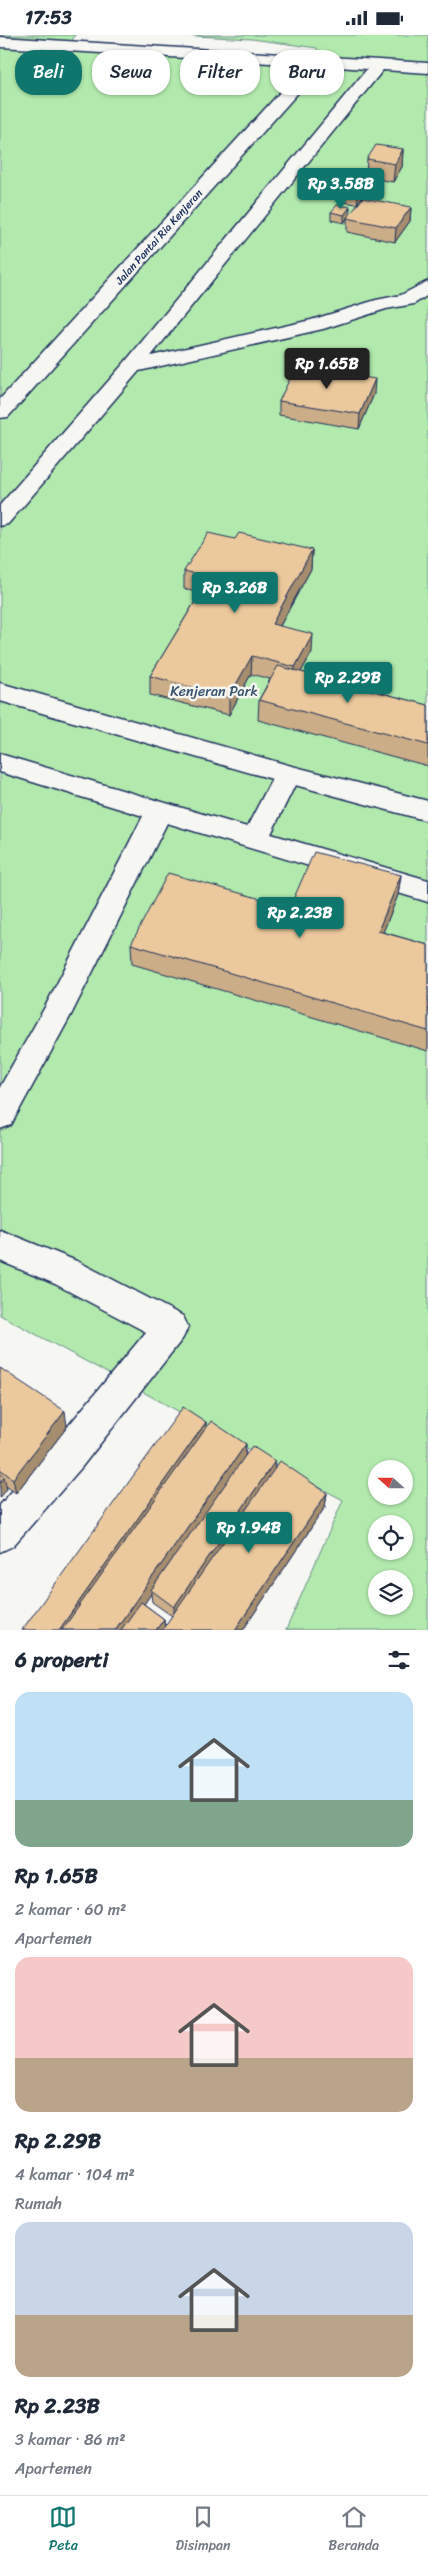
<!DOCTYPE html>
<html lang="id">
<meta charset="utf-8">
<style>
:root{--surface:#fff;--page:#f6f6f7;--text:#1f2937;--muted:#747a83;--line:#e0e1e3;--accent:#0f766e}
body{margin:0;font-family:Sriracha,sans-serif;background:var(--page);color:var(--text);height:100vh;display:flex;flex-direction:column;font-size:19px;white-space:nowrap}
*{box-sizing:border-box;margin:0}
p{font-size:16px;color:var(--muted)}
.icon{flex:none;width:28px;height:28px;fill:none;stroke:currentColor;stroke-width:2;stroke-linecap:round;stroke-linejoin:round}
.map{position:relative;height:1595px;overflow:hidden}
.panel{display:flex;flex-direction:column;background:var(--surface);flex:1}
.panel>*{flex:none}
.guide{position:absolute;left:15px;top:15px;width:399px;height:45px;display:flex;gap:10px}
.needle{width:32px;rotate:291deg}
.controls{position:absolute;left:368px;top:1425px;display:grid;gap:10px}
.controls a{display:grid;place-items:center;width:45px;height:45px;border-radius:50%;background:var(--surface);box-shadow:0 1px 4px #0004;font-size:25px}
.price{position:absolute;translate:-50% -42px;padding:0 11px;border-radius:5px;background:var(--accent);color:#fff;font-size:16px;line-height:32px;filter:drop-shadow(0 1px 2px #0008)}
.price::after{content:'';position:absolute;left:50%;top:30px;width:15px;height:11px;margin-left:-8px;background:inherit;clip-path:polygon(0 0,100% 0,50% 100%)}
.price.on{background:#222;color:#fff}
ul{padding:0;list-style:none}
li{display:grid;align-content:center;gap:10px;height:265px;padding:0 15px}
li span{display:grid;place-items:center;height:155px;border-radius:15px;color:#555}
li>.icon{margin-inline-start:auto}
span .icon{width:90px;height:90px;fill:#fffc;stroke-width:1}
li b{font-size:21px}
h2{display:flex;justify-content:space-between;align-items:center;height:60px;padding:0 15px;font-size:21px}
.chip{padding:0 18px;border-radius:20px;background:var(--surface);box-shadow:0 1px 4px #0004;font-size:18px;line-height:45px}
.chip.on{background:var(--accent);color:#fff}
.status{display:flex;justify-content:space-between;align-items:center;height:35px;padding:0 25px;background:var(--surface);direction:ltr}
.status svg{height:14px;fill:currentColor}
.tabs{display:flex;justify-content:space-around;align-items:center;height:70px;border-top:1px solid var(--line);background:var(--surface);font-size:14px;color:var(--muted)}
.tabs a{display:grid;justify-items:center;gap:2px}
.tabs .on{color:var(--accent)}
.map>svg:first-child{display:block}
</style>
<div class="status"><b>17:53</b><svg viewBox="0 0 49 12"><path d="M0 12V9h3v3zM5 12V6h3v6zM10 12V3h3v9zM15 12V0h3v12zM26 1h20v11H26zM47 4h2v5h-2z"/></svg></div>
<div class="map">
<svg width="428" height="1595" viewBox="0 0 428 1595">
<rect width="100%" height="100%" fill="#f6f6f2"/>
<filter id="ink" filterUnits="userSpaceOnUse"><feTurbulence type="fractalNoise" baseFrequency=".02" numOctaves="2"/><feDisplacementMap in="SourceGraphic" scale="10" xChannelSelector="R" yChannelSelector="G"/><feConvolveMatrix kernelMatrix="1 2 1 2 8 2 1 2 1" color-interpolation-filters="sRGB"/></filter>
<g filter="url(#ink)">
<path fill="#b2eaad" stroke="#668c86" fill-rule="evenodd" d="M0,0H75L70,10L317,26V13L252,4L177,0H428V1595H286L343,1465L0,1280ZM376,1434H404V1461H376ZM376,1489H404V1516H376ZM376,1544H404V1571H376Z"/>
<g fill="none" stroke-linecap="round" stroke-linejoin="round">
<defs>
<g id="minor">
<path d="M0,2L428,28V38L383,35L151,321L311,285L376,265L401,260L428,246V260L414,269L386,274L323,294L139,336L8,489L0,491V470L125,327L367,34L322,31L8,382L0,383V364L305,30L0,12Z"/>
<path d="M0,648L288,730L428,766V786L295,750L271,799L428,845V867L167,788L71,980L11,1090L0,1094V1052L45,972L143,781L0,737V719L247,792L272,744L0,666Z"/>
<path d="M0,1195L79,1227L183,1281L188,1292L183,1303L81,1433L13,1511L0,1517V1470L55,1407L146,1297L55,1249L0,1226Z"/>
</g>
</defs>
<use href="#minor" stroke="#1b2f5e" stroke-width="3"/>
<use href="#minor" fill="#f6f6f2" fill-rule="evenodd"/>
</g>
<g fill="#cbad87" stroke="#1b2f5e" fill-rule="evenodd">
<path d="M403,114L402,132L393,147L366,142L367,124Z"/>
<path d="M363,154L362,162L357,169L343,167L344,158Z"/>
<path d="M350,172L349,180L344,188L331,185V177Z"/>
<path d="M411,172L410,186L395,207L347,197V183Z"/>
<path d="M374,359L359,394L279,380V366Z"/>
<path d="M235,504L312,515L311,534L280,591L312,617L301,637L428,670V731L258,685L259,665L270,644L251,639L229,680L150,660V641L200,558L184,554V536Z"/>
<path d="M401,840L398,860L383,897L428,910V1016L132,929L131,909L290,872Z"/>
<path d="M0,1333L67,1392L16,1458L6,1451L7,1454L0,1448Z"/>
<path d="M206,1387V1394L246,1409L245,1421L327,1458L325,1472L243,1595H22ZM151,1559L152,1567L172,1581L165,1591L164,1584L144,1569Z"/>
</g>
<g fill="#a58d6e" stroke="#1b2f5e">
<path d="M403,114L402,132L393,147L395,129Z"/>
<path d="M363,154L362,162L357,169L358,161Z"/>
<path d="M350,172L349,180L344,188V180Z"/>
<path d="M411,172L410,186L395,207L396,193Z"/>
<path d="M375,344L374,359L359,394L360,379Z"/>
<path d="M312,515L311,534L271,607L272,589Z"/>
<path d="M313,599L312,617L294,650L295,632Z"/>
<path d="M252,621L251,639L229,680V662Z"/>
<path d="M401,840L398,860L376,915L378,896Z"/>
<path d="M65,1376L67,1392L16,1458L13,1444Z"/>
<path d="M206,1387V1399L68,1595H59Z"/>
<path d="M246,1409L245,1424L151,1555V1559L126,1595H115Z"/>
<path d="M275,1426L274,1438L174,1583V1572Z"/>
<path d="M4,1442L7,1454L0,1463V1448Z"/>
<path d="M327,1458L325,1472L243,1595H235Z"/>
<path d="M164,1584L165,1595H156Z"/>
</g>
<g fill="#ecc99d" stroke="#1b2f5e">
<path d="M376,110L403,114L395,129L367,124Z"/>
<path d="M349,152L363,154L358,161L344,158Z"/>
<path d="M363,163L411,172L396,193L347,183Z"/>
<path d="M337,170L350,172L344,180L331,177Z"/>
<path d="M296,331L375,344L360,379L279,366Z"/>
<path d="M208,498L235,504L239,498L312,515L272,589L313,599L295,632L252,621L229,662L150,641L210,542L184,536Z"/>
<path d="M278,631L428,670V710L259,665Z"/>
<path d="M314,817L401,840L378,896L428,910V996L131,909L168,838L290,872Z"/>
<path d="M0,1333L65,1376L13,1444L0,1434Z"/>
<path d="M183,1372L206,1387L59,1595H22Z"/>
<path d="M211,1386L246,1409L115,1595H62Z"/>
<path d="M252,1411L275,1426L174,1572L151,1555Z"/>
<path d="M280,1426L327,1458L235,1595H162Z"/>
<path d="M0,1439L4,1442L0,1448Z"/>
<path d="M141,1567L164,1584L156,1595H121Z"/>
</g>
</g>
<g text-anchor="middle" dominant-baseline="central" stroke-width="5" stroke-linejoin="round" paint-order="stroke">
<g font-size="11" fill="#1b2f5e" stroke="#f6f6f2">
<text transform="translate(159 202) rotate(-48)">Jalan Pantai Ria Kenjeran</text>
</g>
<g font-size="14" fill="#39546e" stroke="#f6f6f2">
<text x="214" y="656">Kenjeran Park</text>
</g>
</g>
</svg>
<div class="controls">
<a><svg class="needle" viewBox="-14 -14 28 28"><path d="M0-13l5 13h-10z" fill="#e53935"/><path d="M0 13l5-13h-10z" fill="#747a83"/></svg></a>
<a><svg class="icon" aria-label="locate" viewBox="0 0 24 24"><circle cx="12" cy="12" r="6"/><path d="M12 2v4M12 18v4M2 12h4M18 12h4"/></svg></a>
<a><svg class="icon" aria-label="layers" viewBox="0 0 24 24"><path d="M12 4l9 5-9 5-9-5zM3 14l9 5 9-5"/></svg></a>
</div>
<b class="price" style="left:341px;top:175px">Rp 3.58B</b>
<b class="price on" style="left:327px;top:355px">Rp 1.65B</b>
<b class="price" style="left:235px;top:579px">Rp 3.26B</b>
<b class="price" style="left:348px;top:669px">Rp 2.29B</b>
<b class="price" style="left:300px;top:904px">Rp 2.23B</b>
<b class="price" style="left:249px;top:1519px">Rp 1.94B</b>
<div class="guide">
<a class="chip on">Beli</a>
<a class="chip">Sewa</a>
<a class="chip">Filter</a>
<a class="chip">Baru</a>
</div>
</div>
<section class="panel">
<h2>6 properti<svg class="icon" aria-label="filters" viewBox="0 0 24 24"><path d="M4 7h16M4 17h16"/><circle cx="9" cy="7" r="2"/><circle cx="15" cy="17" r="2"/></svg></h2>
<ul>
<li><span style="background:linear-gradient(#bfe0f5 70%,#7fa58c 0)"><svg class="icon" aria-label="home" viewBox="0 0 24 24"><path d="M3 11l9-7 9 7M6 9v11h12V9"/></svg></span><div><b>Rp 1.65B</b><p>2 kamar · 60 m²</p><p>Apartemen</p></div></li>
<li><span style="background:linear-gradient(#f6c9c9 65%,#b9a48a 0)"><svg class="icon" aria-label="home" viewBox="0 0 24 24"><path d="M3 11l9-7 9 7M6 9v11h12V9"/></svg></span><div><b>Rp 2.29B</b><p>4 kamar · 104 m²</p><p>Rumah</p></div></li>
<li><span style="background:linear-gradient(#c9d6e8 60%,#b9a48a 0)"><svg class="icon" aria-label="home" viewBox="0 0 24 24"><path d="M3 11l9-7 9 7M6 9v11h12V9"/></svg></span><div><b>Rp 2.23B</b><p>3 kamar · 86 m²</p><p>Apartemen</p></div></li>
</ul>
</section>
<nav class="tabs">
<a class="on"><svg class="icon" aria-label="map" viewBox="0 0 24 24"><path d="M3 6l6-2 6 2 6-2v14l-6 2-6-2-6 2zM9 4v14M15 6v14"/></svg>Peta</a>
<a><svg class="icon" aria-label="saved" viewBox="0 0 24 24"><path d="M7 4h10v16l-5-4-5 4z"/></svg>Disimpan</a>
<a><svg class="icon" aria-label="home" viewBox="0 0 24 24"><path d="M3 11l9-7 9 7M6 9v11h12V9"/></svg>Beranda</a>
</nav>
